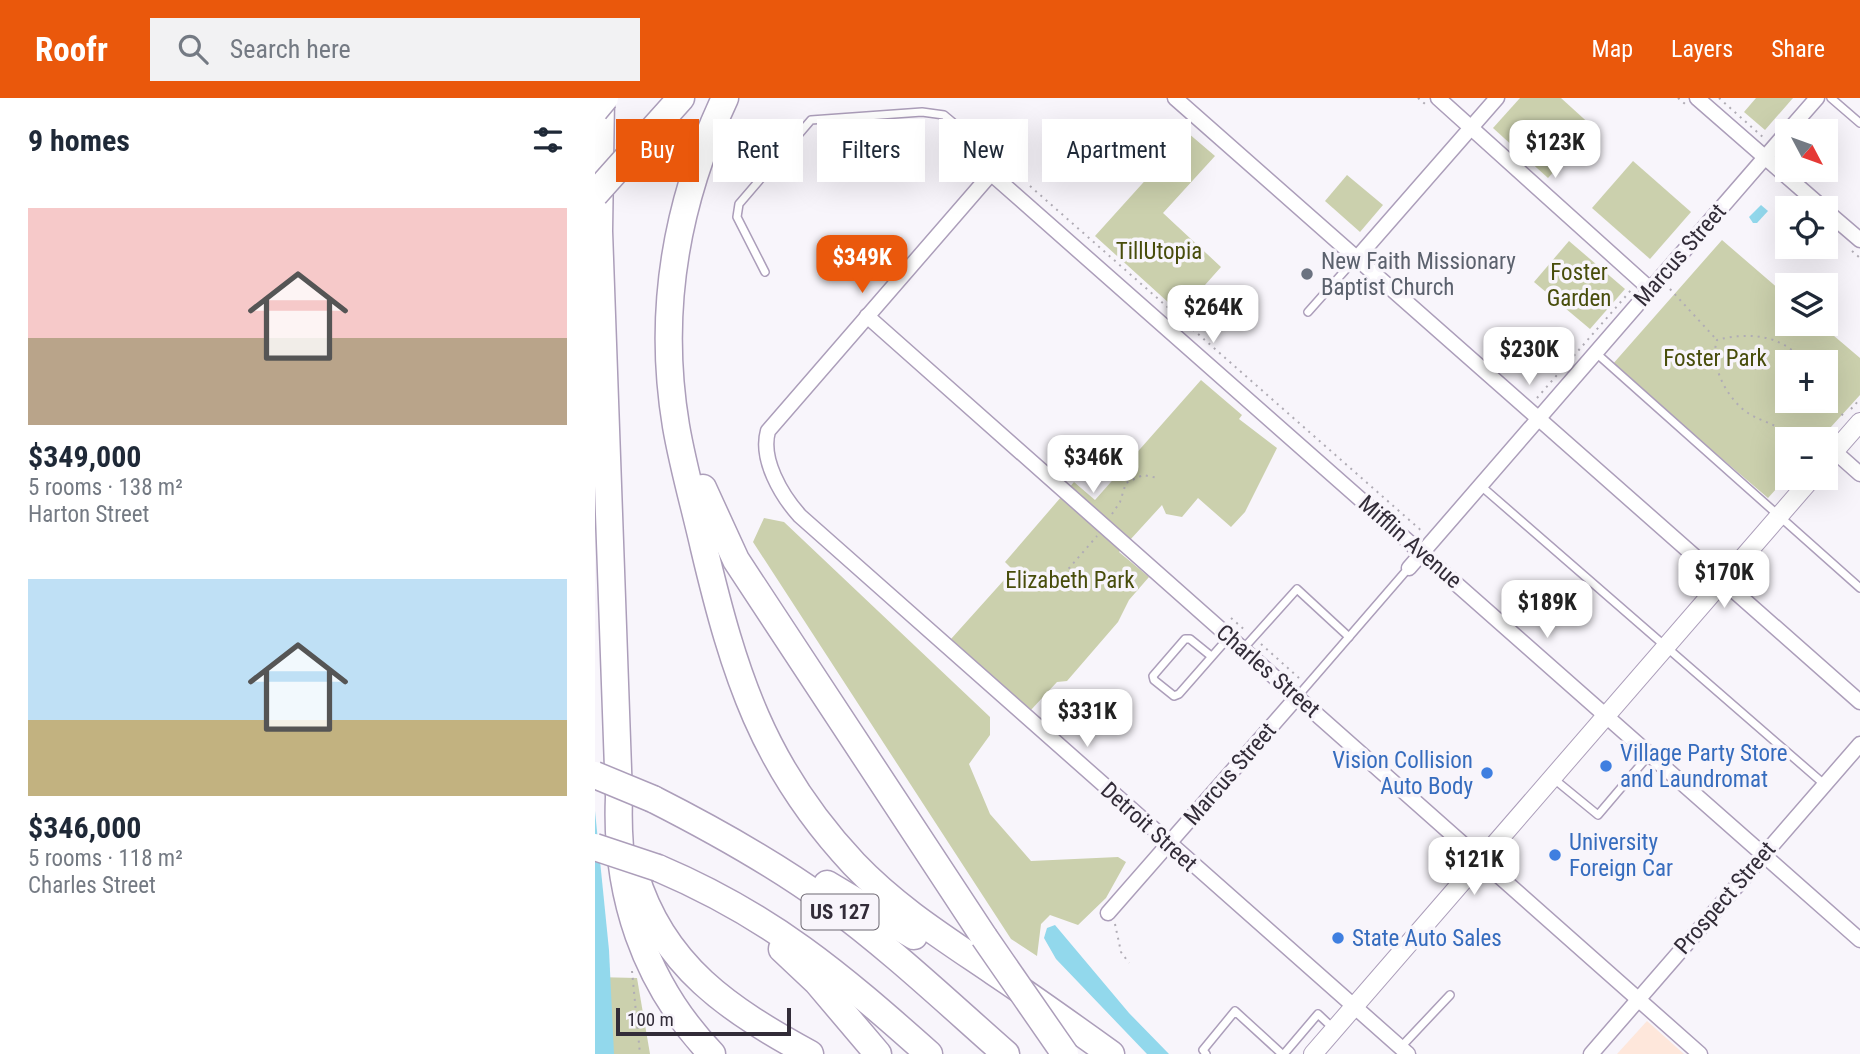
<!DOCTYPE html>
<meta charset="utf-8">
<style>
:root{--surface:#fff;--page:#f2f2f3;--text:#1f2937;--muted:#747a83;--accent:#ea580c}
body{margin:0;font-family:"Roboto Condensed",sans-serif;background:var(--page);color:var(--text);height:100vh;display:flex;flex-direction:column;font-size:26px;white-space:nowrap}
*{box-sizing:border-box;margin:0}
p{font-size:23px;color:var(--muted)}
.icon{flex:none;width:38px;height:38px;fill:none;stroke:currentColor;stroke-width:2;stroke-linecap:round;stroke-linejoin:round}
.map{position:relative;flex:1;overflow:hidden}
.sheet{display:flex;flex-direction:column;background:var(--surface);width:595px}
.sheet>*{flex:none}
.hud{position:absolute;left:21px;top:21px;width:665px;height:63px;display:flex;gap:14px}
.needle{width:46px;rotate:131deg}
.tools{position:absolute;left:1180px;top:21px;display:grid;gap:14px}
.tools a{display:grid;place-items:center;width:63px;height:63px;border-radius:0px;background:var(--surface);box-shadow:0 7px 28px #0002;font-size:35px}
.scale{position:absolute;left:21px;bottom:18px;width:175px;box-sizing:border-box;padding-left:7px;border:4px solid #322c38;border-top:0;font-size:19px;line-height:24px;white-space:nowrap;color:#322c38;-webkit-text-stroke:5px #f8f5fb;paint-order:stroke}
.price{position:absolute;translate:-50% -60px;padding:0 16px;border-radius:14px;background:#fff;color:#222;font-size:23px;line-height:46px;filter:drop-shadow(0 2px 4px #0008)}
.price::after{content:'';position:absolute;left:50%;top:42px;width:21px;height:16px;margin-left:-10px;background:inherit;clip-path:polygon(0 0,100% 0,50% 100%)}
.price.selected{background:var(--accent);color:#fff}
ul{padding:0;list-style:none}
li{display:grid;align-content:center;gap:14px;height:371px;padding:0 28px}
li span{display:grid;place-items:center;height:217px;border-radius:0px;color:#555}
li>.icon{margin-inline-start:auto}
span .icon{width:126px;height:126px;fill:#fffc;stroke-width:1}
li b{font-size:30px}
h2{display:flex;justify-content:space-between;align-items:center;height:84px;padding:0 28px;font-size:30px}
.tag{padding:0 24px;border-radius:0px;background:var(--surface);box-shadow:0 7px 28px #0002;font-size:24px;line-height:63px}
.tag.selected{background:var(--accent);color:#fff}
header{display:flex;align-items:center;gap:42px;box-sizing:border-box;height:98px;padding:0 35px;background:var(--accent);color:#fff}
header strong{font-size:33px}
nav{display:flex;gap:38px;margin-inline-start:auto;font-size:24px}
.search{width:490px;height:63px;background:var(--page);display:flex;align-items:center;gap:18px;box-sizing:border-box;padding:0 24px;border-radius:0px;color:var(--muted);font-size:26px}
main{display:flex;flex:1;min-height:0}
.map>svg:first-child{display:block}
</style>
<header>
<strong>Roofr</strong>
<div class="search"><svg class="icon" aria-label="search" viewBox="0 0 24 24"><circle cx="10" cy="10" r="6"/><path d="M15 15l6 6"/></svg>Search here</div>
<nav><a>Map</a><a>Layers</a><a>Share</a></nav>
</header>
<main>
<section class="sheet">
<h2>9 homes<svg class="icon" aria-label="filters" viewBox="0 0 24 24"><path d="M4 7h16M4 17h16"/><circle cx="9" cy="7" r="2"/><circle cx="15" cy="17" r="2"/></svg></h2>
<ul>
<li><span style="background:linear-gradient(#f6c9c9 60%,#b9a48a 0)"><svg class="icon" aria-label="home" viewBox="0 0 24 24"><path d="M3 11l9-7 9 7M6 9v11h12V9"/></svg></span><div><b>$349,000</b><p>5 rooms · 138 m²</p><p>Harton Street</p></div></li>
<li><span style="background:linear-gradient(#bfe0f5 65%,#c2b280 0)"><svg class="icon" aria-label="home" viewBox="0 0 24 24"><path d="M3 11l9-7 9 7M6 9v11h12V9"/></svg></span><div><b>$346,000</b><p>5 rooms · 118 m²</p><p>Charles Street</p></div></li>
</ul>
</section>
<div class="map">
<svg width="1265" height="956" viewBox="0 0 1265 956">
<rect width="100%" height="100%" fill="#f8f5fb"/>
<path fill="#fee7db" d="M1052,923L1089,956H1022Z"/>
<g fill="#cbd0ad" fill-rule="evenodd">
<path d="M925,0H966L999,30L953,80L898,30Z"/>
<path d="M1161,0H1198L1170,32L1149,14Z"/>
<path d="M593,35L620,58L568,115L626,169L585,215L500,138Z"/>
<path d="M1038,63L1096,114L1055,161L997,110Z"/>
<path d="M752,77L788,107L765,134L730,103Z"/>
<path d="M1127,142L1192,198V226H1225L1265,260V297L1225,341H1192V379L1173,400L1017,267ZM1192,264H1230V303H1192Z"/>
<path d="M974,143L1030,191L995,231L939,184Z"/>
<path d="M606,282L647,317L644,321L682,350L650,414L636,429L603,400L587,419L571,416L567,407L524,454L554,479L534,502L523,524L472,583L462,584L435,613L356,541L418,472L410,464L479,384L500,402Z"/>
<path d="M169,420L189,424L395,619V637L374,666L395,716L436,763L523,759L531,764L511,800L483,827L455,817L446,826L442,858L416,841L158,444Z"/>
<path d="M0,879L42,880L55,956H0Z"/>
</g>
<g fill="#92d8ec">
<path d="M1166,107L1173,113L1162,125H1158L1154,119Z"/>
<path d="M0,713L14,852L19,956H0Z"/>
<path d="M460,827L534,915L574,956H552L461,861L449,840L452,830Z"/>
</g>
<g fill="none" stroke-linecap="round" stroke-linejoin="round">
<defs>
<g id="service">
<path d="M1236,0L1265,25"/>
<path d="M170,174L142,119L144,106L216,22L327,14L349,17L361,27L371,57L394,78"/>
<path d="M713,214L761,160"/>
<path d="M1000,254L1265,490"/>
<path d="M886,388L1229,686"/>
<path d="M648,551L702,491L754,539"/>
<path d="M616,558L595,541H590L558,578L559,582L579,598L584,596L634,539"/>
<path d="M702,599L811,473"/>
<path d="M959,681L1003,717L1054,657"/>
<path d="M805,950L855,897"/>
<path d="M611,956L608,952L640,913L687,956"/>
<path d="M689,956L723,916L739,931"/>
</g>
<g id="minor">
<path d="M580,0L1265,604"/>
<path d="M843,0L1055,191"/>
<path d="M1102,0L1228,110"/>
<path d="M1193,33L1222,0"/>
<path d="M1230,112L1265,142"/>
<path d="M762,160L902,0"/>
<path d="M272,218L1105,956"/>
<path d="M1239,353L1265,376"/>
<path d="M814,470L1192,34"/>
<path d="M513,815L702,599"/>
<path d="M813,956L205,418C186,397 165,361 173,333L394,78L400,79L1265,842"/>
<path d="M996,956L1265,646"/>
</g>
<g id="tertiary">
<path d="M1230,364L1265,324"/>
<path d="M718,956L1217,380"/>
</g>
<g id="motorway">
<path d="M6,0L4,133L24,699C20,796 49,885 117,956"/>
<path d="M130,0C81,104 62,214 81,328C88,369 100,410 109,450C139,576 168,669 259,766C301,810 349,840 399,874C438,900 477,928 516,956"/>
<path d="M34,58L86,0"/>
<path d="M108,390L141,462L389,839"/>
<path d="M58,701C119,732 177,764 232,804C295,850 352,904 411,956"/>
<path d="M63,770C176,818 244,876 334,956"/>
<path d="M40,776C68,869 135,912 215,956"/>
<path d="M232,786L319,838"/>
<path d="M187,851L222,884L283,956"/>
</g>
</defs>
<use href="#service" stroke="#ac9eba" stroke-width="10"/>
<use href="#minor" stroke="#ac9eba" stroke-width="17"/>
<use href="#tertiary" stroke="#ac9eba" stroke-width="20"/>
<use href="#motorway" stroke="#ac9eba" stroke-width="29"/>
<g stroke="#b0acb5" stroke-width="2" stroke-dasharray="2 5" stroke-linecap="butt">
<path d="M823,0L830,6"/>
<path d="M1083,0L1090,6"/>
<path d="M1124,0L1170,41"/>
<path d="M435,88L829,435"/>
<path d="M1257,153L1265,160"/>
<path d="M1075,191L1121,241"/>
<path d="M942,300L1037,191"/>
<path d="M1230,303L1249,318"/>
<path d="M1256,311L1265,301"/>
<path d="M1195,341C1184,325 1168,325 1153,315C1132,301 1114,267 1122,242C1152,234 1188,236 1208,264"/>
<path d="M517,416L525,404L531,385L548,377L563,380"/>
<path d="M469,476L502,438"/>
<path d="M636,520L651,533"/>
<path d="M666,546L704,580"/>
<path d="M520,826L526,854L534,865"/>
<path d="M37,873L45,956"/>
</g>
<use href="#service" stroke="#fff" stroke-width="7"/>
<use href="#minor" stroke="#fff" stroke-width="14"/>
<use href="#tertiary" stroke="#fff" stroke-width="18"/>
<use href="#motorway" stroke="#fff" stroke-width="26"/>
<defs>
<g id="motorway-bridge">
<path d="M0,12L10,0"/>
<path d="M0,96L34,58"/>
<path d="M0,677L58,701"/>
<path d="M0,749L63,770"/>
<path d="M389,839L470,956"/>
</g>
</defs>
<use href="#motorway-bridge" stroke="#ac9eba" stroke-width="29" stroke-linecap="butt"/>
<use href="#motorway-bridge" stroke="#fff" stroke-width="26"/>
</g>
<circle fill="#6b7280" stroke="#f8f5fb" stroke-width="2.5" cx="712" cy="176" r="7"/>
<g fill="#3f7fe0" stroke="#f8f5fb" stroke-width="2.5">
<circle cx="1011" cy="668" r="7"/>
<circle cx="892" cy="675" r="7"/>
<circle cx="960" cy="757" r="7"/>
<circle cx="743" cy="840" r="7"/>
</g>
<g text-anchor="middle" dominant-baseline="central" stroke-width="7" stroke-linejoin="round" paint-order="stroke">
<rect fill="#f8f5fb" stroke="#6d6872" stroke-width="2" x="206.5" y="796.5" width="77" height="35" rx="5"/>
<g font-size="21" font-weight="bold" fill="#322c38">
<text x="245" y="814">US 127</text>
</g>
<g font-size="23" fill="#484d0b" stroke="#f8f5fb">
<text x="564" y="153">TillUtopia</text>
<text x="984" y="174">Foster<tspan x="984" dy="26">Garden</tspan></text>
<text x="1120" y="260">Foster Park</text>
<text x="475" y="482">Elizabeth Park</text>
</g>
<g font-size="23" fill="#322c38" stroke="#f8f5fb">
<text transform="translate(1085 157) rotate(-49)">Marcus Street</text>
<text transform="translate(815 444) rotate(41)">Mifflin Avenue</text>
<text transform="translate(673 573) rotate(41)">Charles Street</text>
<text transform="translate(635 676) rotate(-49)">Marcus Street</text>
<text transform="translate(554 729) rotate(42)">Detroit Street</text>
<text transform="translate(1130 800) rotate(-49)">Prospect Street</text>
</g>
<g font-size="23" fill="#5b616d" stroke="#f8f5fb" text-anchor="start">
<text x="726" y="163">New Faith Missionary<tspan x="726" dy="26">Baptist Church</tspan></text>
</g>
<g font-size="23" fill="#366cbe" stroke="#f8f5fb" text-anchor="start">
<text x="1025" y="655">Village Party Store<tspan x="1025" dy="26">and Laundromat</tspan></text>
<text x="878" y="662" text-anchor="end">Vision Collision<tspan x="878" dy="26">Auto Body</tspan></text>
<text x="974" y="744">University<tspan x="974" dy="26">Foreign Car</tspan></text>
<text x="757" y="840">State Auto Sales</text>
</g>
</g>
</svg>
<div class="tools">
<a><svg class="needle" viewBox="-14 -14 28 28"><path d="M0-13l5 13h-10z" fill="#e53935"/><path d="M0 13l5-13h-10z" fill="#747a83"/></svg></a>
<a><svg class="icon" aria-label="locate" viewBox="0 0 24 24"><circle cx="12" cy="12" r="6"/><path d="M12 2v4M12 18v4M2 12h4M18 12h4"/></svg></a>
<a><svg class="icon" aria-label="layers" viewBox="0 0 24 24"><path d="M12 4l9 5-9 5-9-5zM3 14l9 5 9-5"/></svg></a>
<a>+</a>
<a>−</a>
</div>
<div class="scale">100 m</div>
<b class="price" style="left:960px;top:82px">$123K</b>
<b class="price selected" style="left:267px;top:197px">$349K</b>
<b class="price" style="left:618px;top:247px">$264K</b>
<b class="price" style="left:934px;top:289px">$230K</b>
<b class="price" style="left:498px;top:397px">$346K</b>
<b class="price" style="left:1129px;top:512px">$170K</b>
<b class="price" style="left:952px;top:542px">$189K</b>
<b class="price" style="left:492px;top:651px">$331K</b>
<b class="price" style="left:879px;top:799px">$121K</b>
<div class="hud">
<a class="tag selected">Buy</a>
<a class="tag">Rent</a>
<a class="tag">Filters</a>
<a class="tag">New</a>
<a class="tag">Apartment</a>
</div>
</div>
</main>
